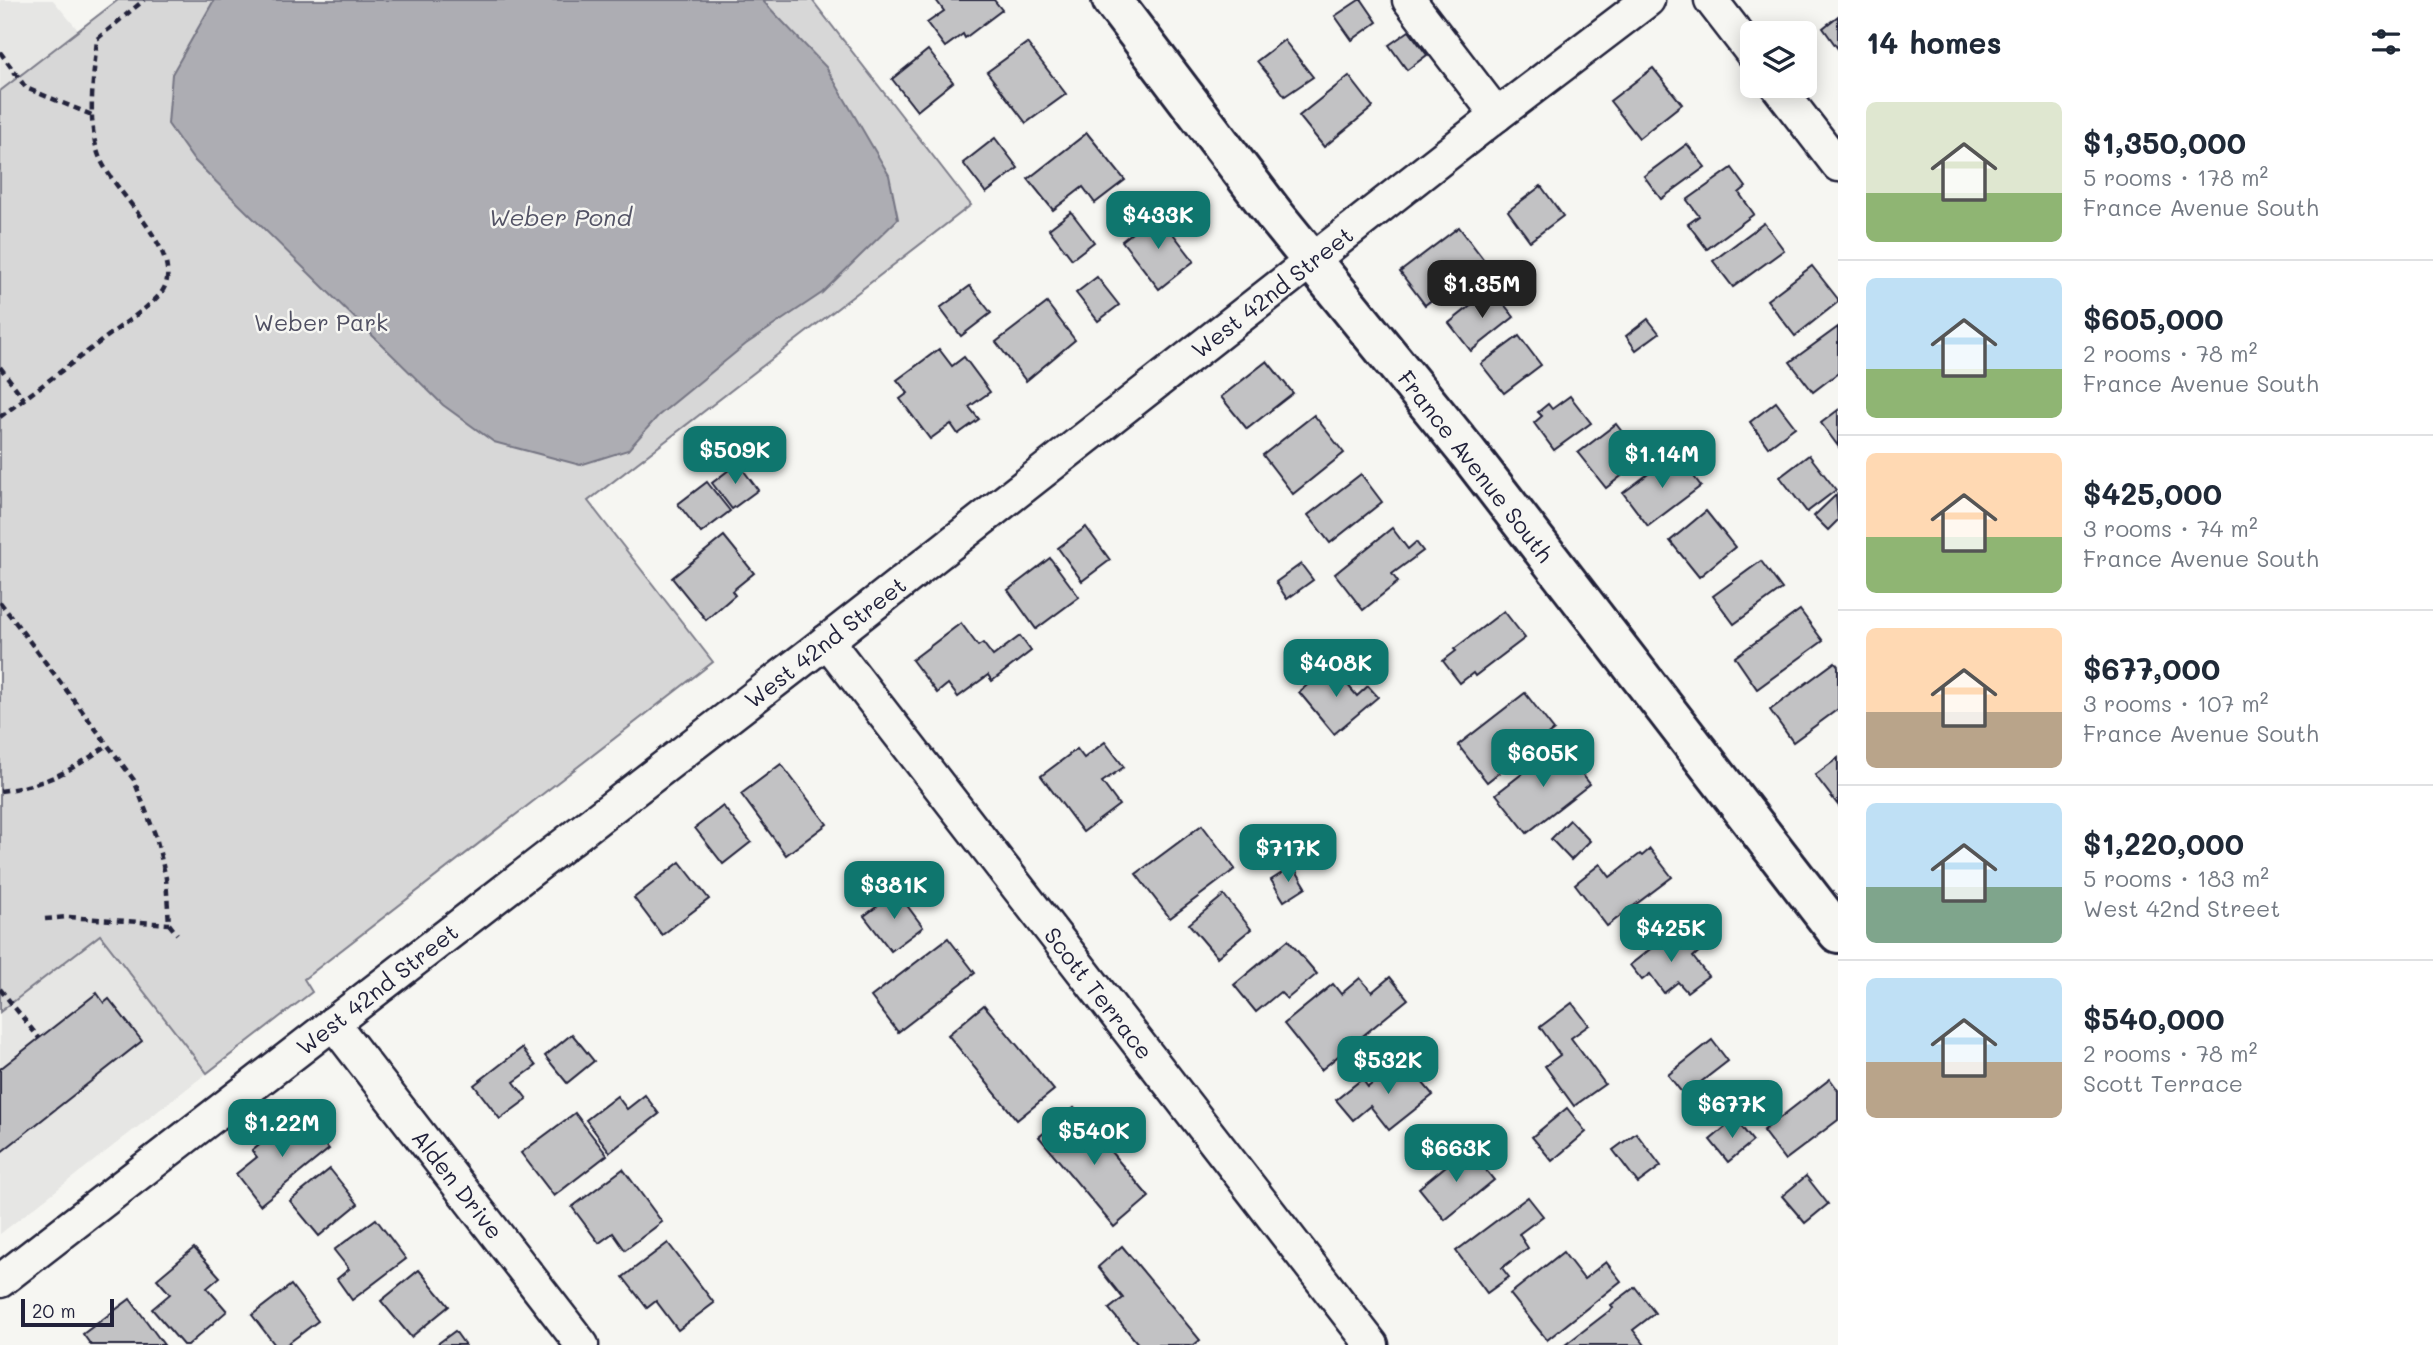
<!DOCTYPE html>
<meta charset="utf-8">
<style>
:root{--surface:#fff;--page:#f6f6f7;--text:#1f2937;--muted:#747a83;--line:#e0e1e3;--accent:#0f766e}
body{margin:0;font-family:Mali,sans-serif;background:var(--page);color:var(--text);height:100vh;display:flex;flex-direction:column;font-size:26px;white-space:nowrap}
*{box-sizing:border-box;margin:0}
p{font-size:23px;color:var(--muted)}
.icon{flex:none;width:38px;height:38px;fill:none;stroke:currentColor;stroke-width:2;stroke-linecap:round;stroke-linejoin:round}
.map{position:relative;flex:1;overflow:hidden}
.drawer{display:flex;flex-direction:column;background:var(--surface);width:595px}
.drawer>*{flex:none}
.tools{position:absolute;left:1740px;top:21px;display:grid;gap:14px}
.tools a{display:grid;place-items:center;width:77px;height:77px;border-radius:10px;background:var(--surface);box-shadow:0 4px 18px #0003;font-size:35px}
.scale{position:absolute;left:21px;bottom:18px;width:93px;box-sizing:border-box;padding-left:7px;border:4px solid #22223b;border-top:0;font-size:19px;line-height:24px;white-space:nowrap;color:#22223b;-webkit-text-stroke:5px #f6f6f2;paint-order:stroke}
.price{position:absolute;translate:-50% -60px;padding:0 16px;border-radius:14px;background:var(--accent);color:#fff;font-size:23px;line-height:46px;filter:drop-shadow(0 2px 4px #0008)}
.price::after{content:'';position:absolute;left:50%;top:42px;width:21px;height:16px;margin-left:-10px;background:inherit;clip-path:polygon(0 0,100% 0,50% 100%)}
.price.current{background:#222;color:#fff}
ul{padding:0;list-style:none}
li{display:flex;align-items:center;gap:21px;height:175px;padding:0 28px}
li+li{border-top:2px solid var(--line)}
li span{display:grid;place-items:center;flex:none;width:196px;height:140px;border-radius:10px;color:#555}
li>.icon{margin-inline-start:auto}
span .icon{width:84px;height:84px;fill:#fffc;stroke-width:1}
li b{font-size:30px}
h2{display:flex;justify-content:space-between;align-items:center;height:84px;padding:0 28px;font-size:30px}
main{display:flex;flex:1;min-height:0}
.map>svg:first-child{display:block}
</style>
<main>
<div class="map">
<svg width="1838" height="1345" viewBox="0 0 1838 1345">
<rect width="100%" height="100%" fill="#f6f6f2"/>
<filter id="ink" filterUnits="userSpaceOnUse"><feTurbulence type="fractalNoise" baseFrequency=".0143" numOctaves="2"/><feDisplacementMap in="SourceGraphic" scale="14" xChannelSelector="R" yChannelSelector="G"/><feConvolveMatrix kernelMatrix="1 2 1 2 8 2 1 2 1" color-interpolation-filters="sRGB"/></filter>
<g filter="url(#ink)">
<g fill="#e6e6e4">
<path d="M0,0H53L78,30L0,91Z"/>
<path d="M100,935L207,1073L0,1234V1012Z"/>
</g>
<path fill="#d7d7d7" stroke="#7c7c89" stroke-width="2" d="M118,0H812L971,205L588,501L713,662L304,979L312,992L207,1073L100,935L0,1012V91Z"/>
<path fill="#adadb3" stroke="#757583" stroke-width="2" d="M214,0H762L826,67L889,175L898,219L822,293L746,344L658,416L628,450L580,465L494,442L443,405L193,159L168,124L172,74Z"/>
<g fill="#c2c2c4" stroke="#22223b" stroke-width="2">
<path d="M936,0H994L1002,10L965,38L963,34L945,47L927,23L944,11Z"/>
<path d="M1359,0H1362L1377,22L1352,40L1335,16Z"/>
<path d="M1838,16V49L1823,28Z"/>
<path d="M1409,31L1427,55L1407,70L1389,45Z"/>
<path d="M1284,40L1313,77L1285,96L1257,61Z"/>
<path d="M1027,43L1066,94L1026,123L987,72Z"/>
<path d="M928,50L953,82L917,111L892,79Z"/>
<path d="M1653,68L1682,104L1639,138L1610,101Z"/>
<path d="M1349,76L1373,107L1324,147L1299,116Z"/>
<path d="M1087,133L1125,180L1095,203L1083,187L1053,210L1028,179Z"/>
<path d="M995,138L1018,168L986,193L963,163Z"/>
<path d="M1687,144L1705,167L1661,199L1644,176Z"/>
<path d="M1732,168L1746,187L1739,193L1754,214L1707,249L1688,224L1699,216L1687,200Z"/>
<path d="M1541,186L1563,216L1530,241L1508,211Z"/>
<path d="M1071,212L1094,242L1072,259L1049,229Z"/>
<path d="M1157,213L1194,261L1159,289L1122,241Z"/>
<path d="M1764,223L1784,250L1733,287L1713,261Z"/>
<path d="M1459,227L1484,260L1425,305L1400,272Z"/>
<path d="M1812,266L1838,299V302L1795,336L1767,300Z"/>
<path d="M1097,277L1119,305L1098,321L1076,293Z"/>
<path d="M970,286L991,313L961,336L940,308Z"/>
<path d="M1492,289L1514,317L1471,351L1449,323Z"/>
<path d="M1047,303L1075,340L1026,381L996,342Z"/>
<path d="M1648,319L1659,333L1636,350L1626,336Z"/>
<path d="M1838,327V373L1813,392L1790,362Z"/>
<path d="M1519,336L1541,365L1504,393L1481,364Z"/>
<path d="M939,349L952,366L964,357L990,392L969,407L979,419L958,434L951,424L930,439L900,399L908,393L897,380Z"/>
<path d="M1267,361L1293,393L1247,429L1221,397Z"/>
<path d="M1570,396L1591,423L1554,450L1534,423L1542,416L1538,412L1548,404L1552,409Z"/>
<path d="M1776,402L1795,427L1768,447L1750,422Z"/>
<path d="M1838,410V446L1821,423Z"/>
<path d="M1314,415L1344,453L1293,494L1263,455Z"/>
<path d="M1616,424L1643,459L1606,488L1578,453Z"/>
<path d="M1676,453L1701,486L1648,526L1623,493Z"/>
<path d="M1809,455L1836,490L1807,512L1780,477Z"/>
<path d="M738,463L758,490L732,509L712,483Z"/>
<path d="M1361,474L1382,502L1330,543L1308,515Z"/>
<path d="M707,482L730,511L701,533L678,504Z"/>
<path d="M1836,495L1838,520L1828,530L1814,516Z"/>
<path d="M1706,511L1735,547L1699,577L1670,541Z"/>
<path d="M1086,527L1110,560L1082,581L1058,548Z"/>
<path d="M1392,528L1408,549L1416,542L1423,551L1392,574L1398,582L1363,610L1335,574Z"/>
<path d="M724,536L754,573L732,591L735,595L706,620L672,578Z"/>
<path d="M1050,558L1079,597L1036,629L1008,590Z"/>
<path d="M1761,561L1782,589L1734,624L1713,596Z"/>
<path d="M1301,564L1313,580L1287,599L1276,582Z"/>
<path d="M1800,610L1823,641L1757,689L1735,657Z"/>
<path d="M1504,611L1525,638L1475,676L1473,673L1460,683L1443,661L1456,651L1454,649Z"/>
<path d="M961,623L978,646L983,643L993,656L1020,636L1031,651L992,681L988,675L958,697L948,684L937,693L912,660Z"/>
<path d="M1835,662L1838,666V709L1793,742L1770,710Z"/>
<path d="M1331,665L1357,696L1368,686L1378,697L1334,734L1299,692Z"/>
<path d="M1525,693L1554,730L1487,782L1458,745Z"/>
<path d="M1105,742L1124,767L1102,782L1119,805L1083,832L1041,776L1077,749L1084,758Z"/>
<path d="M1559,745L1590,784L1527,833L1496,794Z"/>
<path d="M1838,758V805L1815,775Z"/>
<path d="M781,764L827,824L786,855L741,794Z"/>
<path d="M723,806L751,842L723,864L695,828Z"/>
<path d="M1570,820L1590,841L1571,860L1551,839Z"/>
<path d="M1202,825L1235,869L1170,918L1136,874Z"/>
<path d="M1650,849L1672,877L1607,926L1575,884L1600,864L1610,877L1640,854L1642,856Z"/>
<path d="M680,862L709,899L662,935L634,898Z"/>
<path d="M1293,866L1306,887L1284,901L1271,880Z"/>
<path d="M897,892L923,927L891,951L864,916Z"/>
<path d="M1224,895L1251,929L1217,957L1189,924Z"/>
<path d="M1673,931L1684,946L1692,939L1701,950L1693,957L1708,976L1687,992L1678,982L1664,993L1650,974L1642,980L1630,965Z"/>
<path d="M948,938L975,973L898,1032L871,997Z"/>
<path d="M1288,940L1317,974L1287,999L1280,992L1256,1012L1234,985Z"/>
<path d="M1390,977L1408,999L1321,1070L1284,1024L1333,984L1341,994L1360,978L1372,992Z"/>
<path d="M97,993L104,1003L109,999L142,1041L0,1153V1069Z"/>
<path d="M1572,1003L1589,1025L1571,1038L1605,1084L1574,1106L1545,1066L1560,1055L1540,1027Z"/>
<path d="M984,1005L1054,1090L1017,1120L948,1035Z"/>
<path d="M572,1034L594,1061L567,1083L545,1056Z"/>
<path d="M1712,1040L1728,1061L1684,1095L1668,1075Z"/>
<path d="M522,1048L536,1066L514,1082L527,1099L500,1119L474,1085Z"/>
<path d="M1403,1059L1433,1095L1389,1130L1370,1106L1353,1120L1336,1100L1362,1079L1368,1087Z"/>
<path d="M1830,1079L1838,1090V1120L1785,1160L1763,1131Z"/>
<path d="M645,1095L659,1114L610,1152L586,1120L617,1096L627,1109Z"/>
<path d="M1074,1108L1149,1197L1114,1227L1039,1137Z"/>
<path d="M1567,1108L1586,1132L1552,1161L1532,1137Z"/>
<path d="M299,1113L329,1149L260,1205L236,1174L257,1157L252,1151Z"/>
<path d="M575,1113L607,1155L554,1196L521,1153Z"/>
<path d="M1735,1119L1753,1141L1728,1162L1710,1140Z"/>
<path d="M1636,1133L1661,1166L1638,1183L1613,1150Z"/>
<path d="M1468,1148L1494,1180L1445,1220L1419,1188Z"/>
<path d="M330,1169L358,1204L319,1236L290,1201Z"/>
<path d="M623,1169L662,1222L625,1250L613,1233L599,1243L572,1207Z"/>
<path d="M1806,1176L1828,1204L1805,1223L1782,1196Z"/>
<path d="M1528,1197L1543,1216L1519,1234L1528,1248L1502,1268L1509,1277L1487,1293L1456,1251Z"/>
<path d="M376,1219L406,1259L352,1300L337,1279L349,1269L334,1250Z"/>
<path d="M668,1243L714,1303L678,1330L656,1301L647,1308L623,1277Z"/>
<path d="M1122,1246L1200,1340L1194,1345H1139L1109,1309L1123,1298L1098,1267Z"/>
<path d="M194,1248L220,1277L207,1288L227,1311L188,1345H183L152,1309L170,1294L157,1279Z"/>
<path d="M1563,1252L1584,1279L1606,1262L1621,1281L1547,1340L1510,1294Z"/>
<path d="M419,1270L449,1306L411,1337L381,1301Z"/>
<path d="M291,1285L318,1321L286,1345H275L252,1315Z"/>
<path d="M1635,1287L1655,1313L1633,1330L1645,1345H1565L1613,1308L1611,1305Z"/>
<path d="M130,1299L164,1345H91L83,1334Z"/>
<path d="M455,1331L465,1345H436Z"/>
</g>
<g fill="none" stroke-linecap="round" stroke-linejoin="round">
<defs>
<g id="minor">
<path d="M1409,0L1497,115"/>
<path d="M1711,0L1752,53"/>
<path d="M1777,86L1838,165"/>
<path d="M827,641L1372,1345"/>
<path d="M333,1023L582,1345"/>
<path d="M0,1281L827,641L1497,115L1648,0"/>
</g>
<path id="major" d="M1112,0L1274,214L1468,453L1838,933"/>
</defs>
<use href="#minor" stroke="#22223b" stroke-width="37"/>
<use href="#major" stroke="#22223b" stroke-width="44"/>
<g stroke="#22223b" stroke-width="4.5" stroke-dasharray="7 5" stroke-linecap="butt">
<path d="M0,52L26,88L92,115"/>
<path d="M0,367L24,399"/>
<path d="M0,417L144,309C150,304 159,297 163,290C186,253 112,191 99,156C86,121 94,75 97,39L144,0"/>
<path d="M0,602L134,780L156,837L166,878L169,924L177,934"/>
<path d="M0,791C47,785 70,771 108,745"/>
<path d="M45,919L68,917L169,924"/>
<path d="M0,989L39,1038"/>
</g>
<use href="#minor" stroke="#f6f6f2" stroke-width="32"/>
<use href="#major" stroke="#f6f6f2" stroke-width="38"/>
</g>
</g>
<g text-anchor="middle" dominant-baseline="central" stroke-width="5" stroke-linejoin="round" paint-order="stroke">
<g font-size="23" fill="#22223b" stroke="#f6f6f2">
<text transform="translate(1272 292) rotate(-38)">West 42nd Street</text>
<text transform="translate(1476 466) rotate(52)">France Avenue South</text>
<text transform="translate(825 642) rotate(-38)">West 42nd Street</text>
<text transform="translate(377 989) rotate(-38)">West 42nd Street</text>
<text transform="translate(1099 993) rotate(52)">Scott Terrace</text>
<text transform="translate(458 1184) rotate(52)">Alden Drive</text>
</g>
<g font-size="23" fill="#4f4f62" stroke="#f6f6f2">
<text x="321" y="322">Weber Park</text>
</g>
<g font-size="24" font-style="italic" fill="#535365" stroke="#f6f6f2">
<text x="560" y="216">Weber Pond</text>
</g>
</g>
</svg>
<div class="tools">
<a><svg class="icon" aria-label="layers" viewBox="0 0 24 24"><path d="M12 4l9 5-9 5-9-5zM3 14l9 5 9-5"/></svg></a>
</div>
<div class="scale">20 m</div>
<b class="price" style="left:1158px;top:251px">$433K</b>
<b class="price current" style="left:1482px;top:320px">$1.35M</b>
<b class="price" style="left:735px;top:486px">$509K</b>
<b class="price" style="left:1662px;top:490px">$1.14M</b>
<b class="price" style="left:1336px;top:699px">$408K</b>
<b class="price" style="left:1543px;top:789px">$605K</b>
<b class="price" style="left:1288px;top:884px">$717K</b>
<b class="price" style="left:894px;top:921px">$381K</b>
<b class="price" style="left:1671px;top:964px">$425K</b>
<b class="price" style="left:1388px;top:1096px">$532K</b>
<b class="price" style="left:1732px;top:1140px">$677K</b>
<b class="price" style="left:282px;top:1159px">$1.22M</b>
<b class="price" style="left:1094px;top:1167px">$540K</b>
<b class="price" style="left:1456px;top:1184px">$663K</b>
</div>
<section class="drawer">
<h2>14 homes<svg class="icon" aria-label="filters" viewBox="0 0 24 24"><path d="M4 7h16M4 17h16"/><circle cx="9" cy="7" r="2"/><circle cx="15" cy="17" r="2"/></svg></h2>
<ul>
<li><span style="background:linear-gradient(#dfe7d0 65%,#8fb573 0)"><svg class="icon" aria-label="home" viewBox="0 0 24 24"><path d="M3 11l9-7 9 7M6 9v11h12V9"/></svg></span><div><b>$1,350,000</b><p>5 rooms · 178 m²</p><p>France Avenue South</p></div></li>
<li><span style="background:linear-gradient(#bfe0f5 65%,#8fb573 0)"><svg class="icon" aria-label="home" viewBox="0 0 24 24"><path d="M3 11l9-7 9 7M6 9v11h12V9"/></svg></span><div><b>$605,000</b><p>2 rooms · 78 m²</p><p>France Avenue South</p></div></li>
<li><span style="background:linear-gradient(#ffd9b3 60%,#8fb573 0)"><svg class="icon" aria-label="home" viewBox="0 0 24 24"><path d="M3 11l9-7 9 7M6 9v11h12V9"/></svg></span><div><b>$425,000</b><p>3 rooms · 74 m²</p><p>France Avenue South</p></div></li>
<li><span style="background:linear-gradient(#ffd9b3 60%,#b9a48a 0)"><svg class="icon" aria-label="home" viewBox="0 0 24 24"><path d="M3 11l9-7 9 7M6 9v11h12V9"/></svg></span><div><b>$677,000</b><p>3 rooms · 107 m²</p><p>France Avenue South</p></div></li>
<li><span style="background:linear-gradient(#bfe0f5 60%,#7fa58c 0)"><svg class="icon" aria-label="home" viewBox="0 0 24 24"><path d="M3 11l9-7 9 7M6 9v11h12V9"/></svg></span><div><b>$1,220,000</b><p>5 rooms · 183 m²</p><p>West 42nd Street</p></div></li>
<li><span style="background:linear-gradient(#bfe0f5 60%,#b9a48a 0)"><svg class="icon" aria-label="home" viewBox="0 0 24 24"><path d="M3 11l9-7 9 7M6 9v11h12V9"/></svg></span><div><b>$540,000</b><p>2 rooms · 78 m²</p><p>Scott Terrace</p></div></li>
</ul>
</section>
</main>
